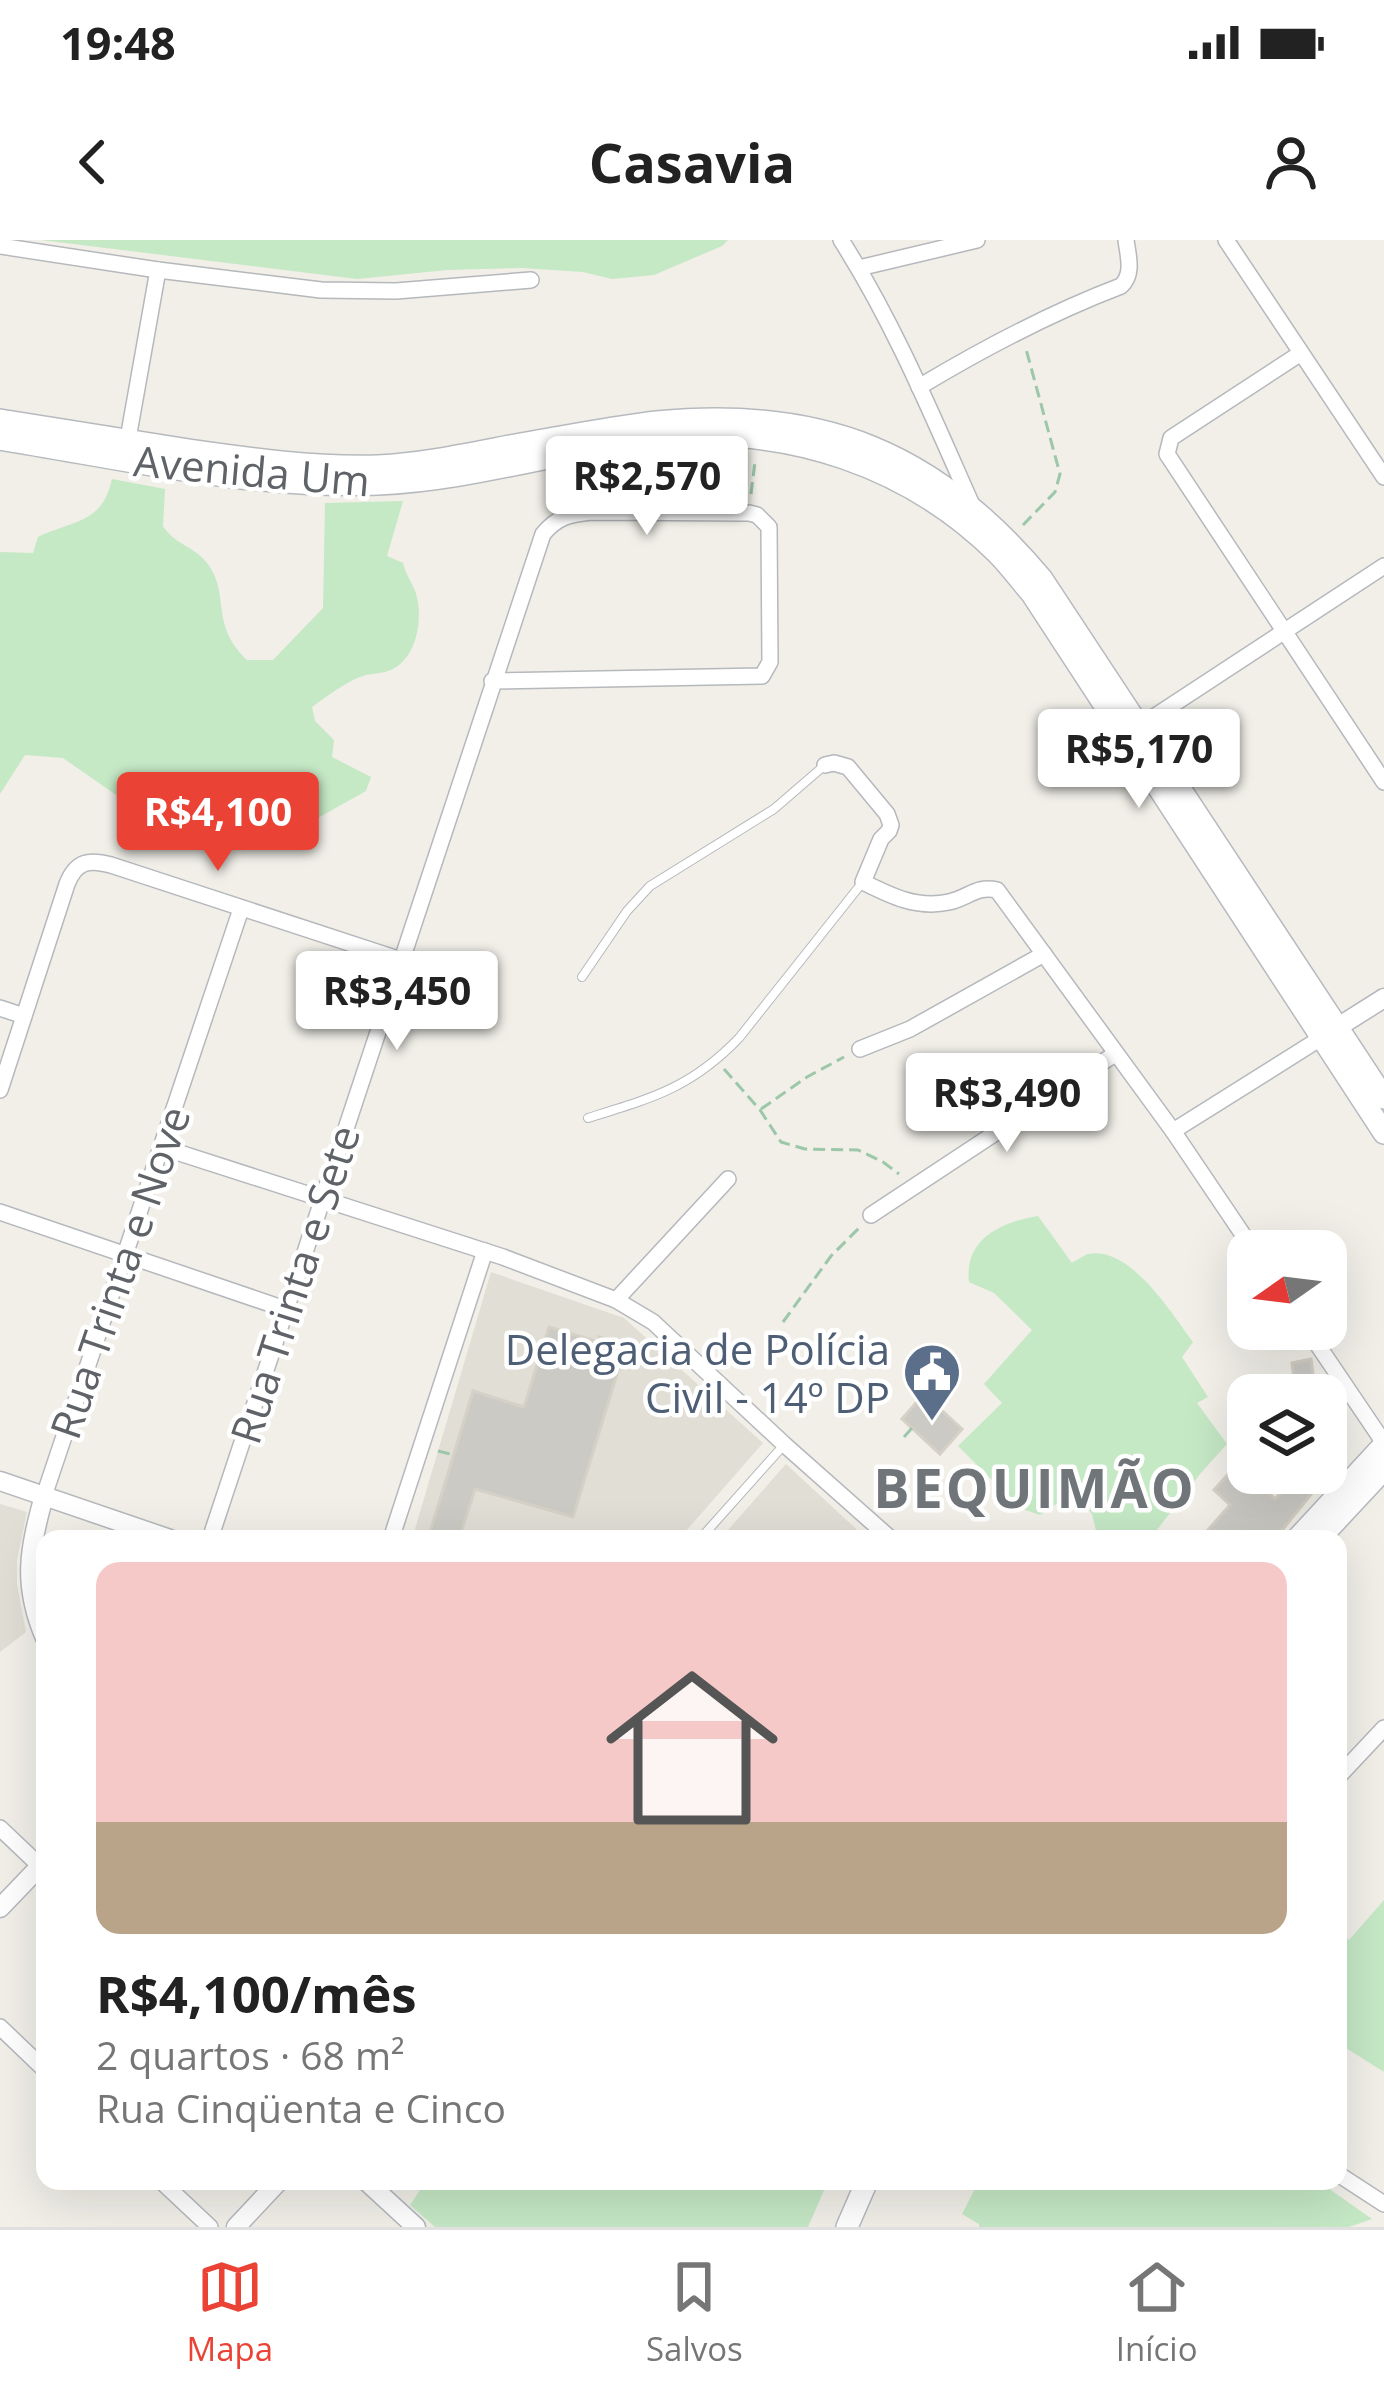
<!DOCTYPE html>
<html lang="pt">
<meta charset="utf-8">
<style>
:root{--surface:#fff;--page:#f6f6f6;--text:#222;--muted:#767676;--line:#e0e0e0;--accent:#ea4335}
body{margin:0;font-family:"Open Sans",sans-serif;background:var(--page);color:var(--text);height:100vh;display:flex;flex-direction:column;font-size:45px;white-space:nowrap}
*{box-sizing:border-box;margin:0}
p{font-size:39px;color:var(--muted)}
.icon{flex:none;width:66px;height:66px;fill:none;stroke:currentColor;stroke-width:2;stroke-linecap:round;stroke-linejoin:round}
.map{position:relative;flex:1;overflow:hidden}
.sheet{position:absolute;left:36px;top:1290px;width:1311px;height:660px;display:flex;flex-direction:column;background:var(--surface);border-radius:24px;box-shadow:0 12px 48px #0002}
.sheet>*{flex:none}
.needle{width:78px;rotate:256deg}
.fabs{position:absolute;left:1227px;top:990px;display:grid;gap:24px}
.fabs a{display:grid;place-items:center;width:120px;height:120px;border-radius:24px;background:var(--surface);box-shadow:0 12px 48px #0002;font-size:60px}
.price{position:absolute;translate:-50% -102px;padding:0 27px;border-radius:12px;background:#fff;color:#222;font-size:39px;line-height:78px;filter:drop-shadow(0 3px 6px #0008)}
.price::after{content:'';position:absolute;left:50%;top:72px;width:36px;height:27px;margin-left:-18px;background:inherit;clip-path:polygon(0 0,100% 0,50% 100%)}
.price.selected{background:var(--accent);color:#fff}
ul{padding:0;list-style:none}
li{display:grid;align-content:center;gap:24px;height:636px;padding:0 60px}
li span{display:grid;place-items:center;height:372px;border-radius:24px;color:#555}
li>.icon{margin-inline-start:auto}
span .icon{width:216px;height:216px;fill:#fffc;stroke-width:1}
li b{font-size:51px}
.status{display:flex;justify-content:space-between;align-items:center;height:84px;padding:0 60px;background:var(--surface);direction:ltr}
.status svg{height:33px;fill:currentColor}
header{display:flex;justify-content:space-between;align-items:center;height:156px;padding:0 60px;background:var(--surface);font-size:54px;font-weight:700}
.menu{display:flex;justify-content:space-around;align-items:center;height:168px;border-top:3px solid var(--line);background:var(--surface);font-size:33px;color:var(--muted)}
.menu a{display:grid;justify-items:center;gap:6px}
.menu .selected{color:var(--accent)}
.map>svg:first-child{display:block}
</style>
<div class="status"><b>19:48</b><svg viewBox="0 0 49 12"><path d="M0 12V9h3v3zM5 12V6h3v6zM10 12V3h3v9zM15 12V0h3v12zM26 1h20v11H26zM47 4h2v5h-2z"/></svg></div>
<header><svg class="icon" aria-label="back" viewBox="0 0 24 24"><path d="M15 5l-7 7 7 7"/></svg>Casavia<svg class="icon" aria-label="person" viewBox="0 0 24 24"><circle cx="12" cy="8" r="4"/><path d="M4 21q1-7 8-7t8 7"/></svg></header>
<div class="map">
<svg width="1384" height="1987" viewBox="0 0 1384 1987">
<rect width="100%" height="100%" fill="#f1efe8"/>
<g fill="#e1ded6">
<path d="M491,1032L624,1078L763,1203L679,1299H412Z"/>
<path d="M786,1224L867,1299H868H720Z"/>
<path d="M0,1264L27,1272L17,1320V1344L26,1392L0,1412Z"/>
</g>
<g fill="#c5e8c5">
<path d="M41,0H728L722,6L654,35L612,39L583,32L522,28L447,30L357,39Z"/>
<path d="M112,239L165,249L163,286C174,304 195,307 207,323C231,354 209,384 247,420H273L323,368L325,263L403,261L387,316L403,323C406,337 415,345 417,358C423,383 415,422 388,431C379,434 369,433 360,437C343,444 327,456 312,467L315,481L334,500L332,517L371,537L366,551L316,579L288,575L292,557L261,550L256,577C229,580 220,579 203,557L180,554L165,561L143,564L119,557L63,518L25,515L0,554V312L33,313L38,297C72,280 102,285 112,239Z"/>
<path d="M1038,976L1072,1023C1073,1022 1087,1014 1088,1014C1131,1006 1171,1073 1193,1102L1182,1117L1208,1157L1197,1163L1227,1204L1200,1234L1150,1299H1098L1092,1274L1075,1252L1040,1275L1020,1268L958,1206L1002,1163L984,1144L1032,1090L994,1053L969,1042C964,998 1002,982 1038,976Z"/>
<path d="M1384,1660V1832L1338,1803V1691L1349,1700Z"/>
<path d="M426,1941H828L808,1987H435L410,1965Z"/>
<path d="M979,1941H1318L1372,1979L1349,1987H979V1984L962,1974Z"/>
</g>
<g fill="#cccac5" stroke="#d6d1c6" stroke-width="3">
<path d="M549,1087L598,1102L599,1097L626,1105L573,1277L475,1249L459,1299H428L473,1151L524,1167Z"/>
<path d="M1311,1119L1316,1155H1264L1294,1140L1292,1123Z"/>
<path d="M1330,1146L1341,1182L1340,1196L1327,1230L1326,1147Z"/>
<path d="M924,1154L962,1189L940,1214L902,1179Z"/>
<path d="M1238,1223L1275,1259L1300,1233L1317,1247L1275,1299H1218L1208,1290L1230,1265L1214,1250Z"/>
</g>
<g fill="none" stroke-linecap="round" stroke-linejoin="round">
<defs>
<g id="service">
<path d="M582,737L627,671L650,646L774,569L825,525"/>
<path d="M588,878C652,858 691,848 739,798L862,643"/>
<path d="M700,1299L783,1206"/>
</g>
<g id="minor">
<path d="M841,0C894,83 932,175 972,265"/>
<path d="M1226,0L1384,237"/>
<path d="M0,6L158,30L321,50L396,51L531,40"/>
<path d="M859,28L977,0"/>
<path d="M1301,113L1171,198L1167,214L1384,542"/>
<path d="M919,147C984,108 1050,73 1121,46C1134,34 1128,16 1126,0"/>
<path d="M126,210L158,30"/>
<path d="M1131,492L1384,326"/>
<path d="M825,525L834,523L848,527L887,574L891,585L889,591L881,599L863,642C891,656 917,669 949,662C968,658 977,645 997,650L1173,891L1254,1011"/>
<path d="M0,768L24,776"/>
<path d="M860,809L910,789L1044,714"/>
<path d="M0,850L67,644C76,621 89,619 111,625L401,720"/>
<path d="M1173,891L1321,798"/>
<path d="M161,907L503,1017L616,1060L653,1082L785,1205L891,1299"/>
<path d="M0,972L285,1069"/>
<path d="M871,975L1115,814"/>
<path d="M616,1060L728,939"/>
<path d="M1307,1089L1384,1203"/>
<path d="M44,1256L241,669"/>
<path d="M210,1299L543,294C557,277 570,274 591,272L749,273L757,275L769,287L770,422L762,436L492,441"/>
<path d="M391,1299L485,1011"/>
<path d="M1338,1537L1384,1488"/>
<path d="M0,1588L40,1626"/>
<path d="M0,1787L45,1830"/>
<path d="M1338,1934L1384,1964"/>
<path d="M161,1941L210,1987"/>
</g>
<g id="tertiary">
<path d="M1327,794L1384,758"/>
<path d="M0,1241L170,1299"/>
<path d="M44,1256C29,1310 22,1344 45,1398"/>
<path d="M0,1668L45,1621"/>
<path d="M366,1941L416,1987"/>
<path d="M236,1987L279,1941"/>
</g>
<g id="secondary">
<path d="M0,180C63,190 126,200 189,210C252,219 315,228 378,226C436,223 493,208 549,199C585,193 621,186 657,182C822,166 936,212 1042,339L1384,858"/>
<path d="M0,199C125,219 251,249 378,244C475,240 569,208 665,198C787,185 909,226 997,313C1009,325 1020,340 1032,354L1384,893"/>
<path d="M1297,1299L1384,1205"/>
<path d="M1319,1299L1384,1229"/>
<path d="M847,1987L867,1941"/>
</g>
</defs>
<use href="#service" stroke="#b5b8bc" stroke-width="10"/>
<use href="#minor" stroke="#b5b8bc" stroke-width="18"/>
<use href="#tertiary" stroke="#b5b8bc" stroke-width="21"/>
<use href="#secondary" stroke="#b6babf" stroke-width="24"/>
<g stroke="#9cc7a9" stroke-width="3" stroke-dasharray="12 6" stroke-linecap="butt">
<path d="M751,254L755,222"/>
<path d="M1023,285L1055,252L1060,234L1026,109"/>
<path d="M724,829L760,870L781,902L805,909L858,910L883,922L899,934"/>
<path d="M761,869L807,837L844,817"/>
<path d="M783,1082L831,1016L861,986"/>
<path d="M904,1197L912,1188"/>
<path d="M1335,1210L1342,1218"/>
<path d="M438,1211L454,1215"/>
</g>
<use href="#service" stroke="#fff" stroke-width="8"/>
<use href="#minor" stroke="#fff" stroke-width="15"/>
<use href="#tertiary" stroke="#fff" stroke-width="18"/>
<use href="#secondary" stroke="#fff" stroke-width="21"/>
</g>
<defs>
<symbol id="civic-pin" viewBox="-11 -11 22 30"><path d="M0 17L-7.5 6A9.5 9.5 0 1 1 7.5 6Z" fill="#5c6f8a" stroke="#fff"/><path d="M-.6-6.5H3V-4.5H.6V-3L4-1V1h2V6H-6V1h2V-1L-.6-3ZM-1.2 2.5V6h2.4V2.5Z" fill="#fff"/></symbol>
</defs>
<g fill-rule="evenodd">
<use href="#civic-pin" x="899" y="1099" width="66" height="90"/>
</g>
<g text-anchor="middle" dominant-baseline="central" stroke-width="9" stroke-linejoin="round" paint-order="stroke">
<g font-size="42" fill="#5f6368" stroke="#fff">
<text transform="translate(252 230) rotate(5)">Avenida Um</text>
<text transform="translate(119 1032) rotate(-71)">Rua Trinta e Nove</text>
<text transform="translate(294 1044) rotate(-72)">Rua Trinta e Sete</text>
</g>
<g font-size="42" fill="#4e5e75" stroke="#fff" text-anchor="end">
<text x="890" y="1108">Delegacia de Polícia<tspan x="890" dy="48">Civil - 14º DP</tspan></text>
</g>
<g font-size="54" font-weight="bold" letter-spacing="3" fill="#70757a" stroke="#fff">
<text x="1035" y="1247">BEQUIMÃO</text>
</g>
</g>
</svg>
<div class="fabs">
<a><svg class="needle" viewBox="-14 -14 28 28"><path d="M0-13l5 13h-10z" fill="#e53935"/><path d="M0 13l5-13h-10z" fill="#767676"/></svg></a>
<a><svg class="icon" aria-label="layers" viewBox="0 0 24 24"><path d="M12 4l9 5-9 5-9-5zM3 14l9 5 9-5"/></svg></a>
</div>
<b class="price" style="left:647px;top:298px">R$2,570</b>
<b class="price" style="left:1139px;top:571px">R$5,170</b>
<b class="price selected" style="left:218px;top:634px">R$4,100</b>
<b class="price" style="left:397px;top:813px">R$3,450</b>
<b class="price" style="left:1007px;top:915px">R$3,490</b>
<section class="sheet">
<ul>
<li><span style="background:linear-gradient(#f6c9c9 70%,#b9a48a 0)"><svg class="icon" aria-label="home" viewBox="0 0 24 24"><path d="M3 11l9-7 9 7M6 9v11h12V9"/></svg></span><div><b>R$4,100/mês</b><p>2 quartos · 68 m²</p><p>Rua Cinqüenta e Cinco</p></div></li>
</ul>
</section>
</div>
<nav class="menu">
<a class="selected"><svg class="icon" aria-label="map" viewBox="0 0 24 24"><path d="M3 6l6-2 6 2 6-2v14l-6 2-6-2-6 2zM9 4v14M15 6v14"/></svg>Mapa</a>
<a><svg class="icon" aria-label="saved" viewBox="0 0 24 24"><path d="M7 4h10v16l-5-4-5 4z"/></svg>Salvos</a>
<a><svg class="icon" aria-label="home" viewBox="0 0 24 24"><path d="M3 11l9-7 9 7M6 9v11h12V9"/></svg>Início</a>
</nav>
